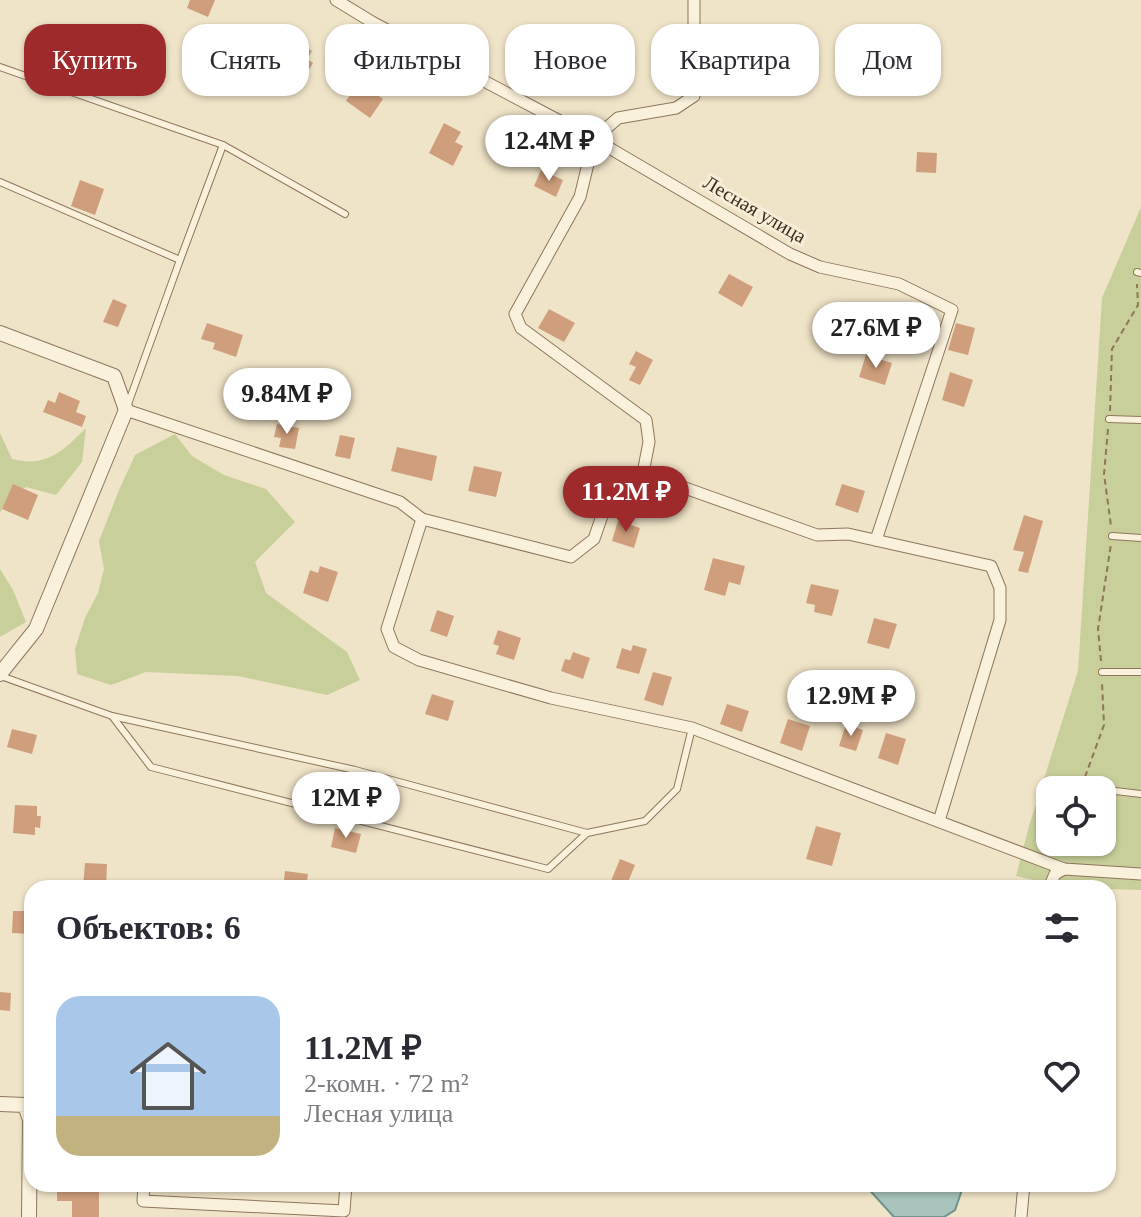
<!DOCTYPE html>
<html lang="ru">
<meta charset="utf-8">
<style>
:root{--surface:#fff;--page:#f7f7f7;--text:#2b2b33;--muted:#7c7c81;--line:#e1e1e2;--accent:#9e2a2b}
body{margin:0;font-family:Georgia,serif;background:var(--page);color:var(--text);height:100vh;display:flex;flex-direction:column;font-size:30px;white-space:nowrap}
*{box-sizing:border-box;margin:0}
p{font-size:26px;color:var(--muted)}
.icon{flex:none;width:44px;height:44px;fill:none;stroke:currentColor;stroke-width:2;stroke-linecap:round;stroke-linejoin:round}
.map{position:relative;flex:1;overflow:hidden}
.drawer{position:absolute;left:24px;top:880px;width:1092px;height:312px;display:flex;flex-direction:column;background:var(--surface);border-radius:24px;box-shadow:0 2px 6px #0004}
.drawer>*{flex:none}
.hud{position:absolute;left:24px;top:24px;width:1094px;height:72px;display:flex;gap:16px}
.buttons{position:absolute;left:1036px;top:776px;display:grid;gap:16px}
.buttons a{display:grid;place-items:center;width:80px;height:80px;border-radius:16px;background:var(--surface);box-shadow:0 2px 6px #0004;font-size:40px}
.price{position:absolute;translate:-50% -68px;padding:0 18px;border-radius:28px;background:#fff;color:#222;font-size:26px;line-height:52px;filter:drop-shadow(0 2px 4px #0008)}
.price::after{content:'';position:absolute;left:50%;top:48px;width:24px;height:18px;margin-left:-12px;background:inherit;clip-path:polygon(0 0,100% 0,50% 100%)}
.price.current{background:var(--accent);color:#fff}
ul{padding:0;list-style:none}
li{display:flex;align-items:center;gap:24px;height:200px;padding:0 32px}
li+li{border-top:2px solid var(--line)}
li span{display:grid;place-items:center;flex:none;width:224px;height:160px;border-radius:24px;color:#555}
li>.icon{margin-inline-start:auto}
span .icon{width:96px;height:96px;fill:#fffc;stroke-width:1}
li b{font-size:34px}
h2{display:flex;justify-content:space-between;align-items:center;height:96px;padding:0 32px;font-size:34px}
.tag{padding:0 28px;border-radius:24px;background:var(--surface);box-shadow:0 2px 6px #0004;font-size:28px;line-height:72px}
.tag.current{background:var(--accent);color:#fff}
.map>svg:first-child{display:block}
</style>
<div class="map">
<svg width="1141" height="1217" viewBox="0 0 1141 1217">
<rect width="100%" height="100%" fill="#f0e4c8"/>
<g fill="#c9cf9b" fill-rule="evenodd">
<path d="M1141,207V890L1068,888L1016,876L1029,826L1078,671L1102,298ZM1050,790H1102V842H1050Z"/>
<path d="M86,428L82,462L56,495L26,487L7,499L0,513V433L12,459C46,468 63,451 86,428Z"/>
<path d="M175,434L192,456L224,475L266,489L295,522L255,562L266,593L347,652L360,680L327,695L238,676L146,672L111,685L77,674L75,649L85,618L98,593L104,569L99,541L119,490L135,455Z"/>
<path d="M0,569L13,590L26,622L0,637Z"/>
</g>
<path fill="#a9c4bc" stroke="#6f938a" stroke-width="2" d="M864,1184H964L955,1210L944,1217H894Z"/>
<g fill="#cf9f7d">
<path d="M190,0H215L208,17L187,8Z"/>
<path d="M733,29H754V45L733,44Z"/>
<path d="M291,39L312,51L307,59L313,63L308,71L303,68L298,77L276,64Z"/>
<path d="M359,82L383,99L370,118L346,101Z"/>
<path d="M444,123L461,132L455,142L463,146L453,166L429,153Z"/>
<path d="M917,152L937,153L936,173L916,172Z"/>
<path d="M541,170L563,180L556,197L534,186Z"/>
<path d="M80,180L104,189L95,215L71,206Z"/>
<path d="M729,274L753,287L742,307L718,293Z"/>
<path d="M113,299L127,305L118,327L103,322Z"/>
<path d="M549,309L575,323L564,342L538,328Z"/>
<path d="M207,323L243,335L236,357L213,349L215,343L201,339Z"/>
<path d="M956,323L975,328L968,355L948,350Z"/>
<path d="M636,351L653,360L640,385L629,380L636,367L629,364Z"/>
<path d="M866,355L892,363L885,385L859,377Z"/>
<path d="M950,372L973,380L964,407L942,400Z"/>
<path d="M59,392L80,401L76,412L86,416L82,427L43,412L48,400L55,403Z"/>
<path d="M277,424L299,428L295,449L279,447L281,438L274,437Z"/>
<path d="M340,435L355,438L350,459L335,456Z"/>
<path d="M397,447L437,456L432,481L391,471Z"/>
<path d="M474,466L502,472L496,497L468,491Z"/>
<path d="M13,484L38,495L28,520L2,509Z"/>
<path d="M842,484L865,491L858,513L835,505Z"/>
<path d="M1024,515L1043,521L1028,573L1018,571L1024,552L1013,550Z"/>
<path d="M618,521L640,528L634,548L612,541Z"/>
<path d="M713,558L745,566L740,585L729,582L725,596L704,590Z"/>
<path d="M320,566L338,572L328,602L303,593L310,570L318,573Z"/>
<path d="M811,584L839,590L832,616L814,612L815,605L806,603Z"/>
<path d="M437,610L454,616L447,637L430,631Z"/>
<path d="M874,618L897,624L889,649L867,643Z"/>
<path d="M498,630L521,638L514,660L496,654L499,646L493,644Z"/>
<path d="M633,645L647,649L639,674L616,668L622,648L631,651Z"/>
<path d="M573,652L590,658L583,679L561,671L565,659L570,660Z"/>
<path d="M653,672L672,677L663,706L644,700Z"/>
<path d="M432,694L454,701L448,721L425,714Z"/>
<path d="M727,704L749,711L742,732L720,724Z"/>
<path d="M788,719L810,726L802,751L780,743Z"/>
<path d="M846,724L863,730L856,751L839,746Z"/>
<path d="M12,729L37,735L32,754L7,747Z"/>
<path d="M886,733L906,739L898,765L878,758Z"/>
<path d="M15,805L37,806V816H41L40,828L35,827V835L13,833Z"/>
<path d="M816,826L841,833L832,866L806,859Z"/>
<path d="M335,828L361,834L356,853L331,847Z"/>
<path d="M620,859L635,865L626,887L611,881Z"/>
<path d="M85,863L107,864L106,888L83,887Z"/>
<path d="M285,871L308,874L306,888H283Z"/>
<path d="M13,911H32V934L12,933Z"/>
<path d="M0,992L11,993L10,1011L0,1010Z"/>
<path d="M57,1184H99V1217H72V1201H57Z"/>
</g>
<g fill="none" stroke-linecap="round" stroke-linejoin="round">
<defs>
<g id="service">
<path d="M0,67L223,145L345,214"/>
<path d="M0,182L180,260L127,407"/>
<path d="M180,260L223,145"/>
<path d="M1137,272L1141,273"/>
<path d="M1109,419L1141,420"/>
<path d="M1112,536L1141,538"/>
<path d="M1102,672H1141"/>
<path d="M1,676L112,716L151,767L548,869L587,833L645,821L677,789L692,728"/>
<path d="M112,716L355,770L587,833"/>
<path d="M1081,787L1141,794"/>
</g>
<g id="minor">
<path d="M336,0L372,22L594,139L790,254L820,267L899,284L952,310L876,540"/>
<path d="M126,410L400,502L422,519L387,629L394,647L419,660L551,698L692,728L1064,869L1141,874"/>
<path d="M643,473L649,442L646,420L521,328L515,314L580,197L594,139L618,118L676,108L694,96V0"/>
<path d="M422,519L571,557L594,539L613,484L643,473L817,535L848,534L991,566L1000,588V620L939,821"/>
<path d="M1049,888L1055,874L1064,869"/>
<path d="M144,1184L143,1201L344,1211L346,1184"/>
<path d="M1021,1217L1024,1184"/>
</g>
<g id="tertiary">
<path d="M0,333L114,376L126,410L36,629L0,674"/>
<path d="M0,1104L25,1105L30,1120L29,1217"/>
</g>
</defs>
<use href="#service" stroke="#8d765c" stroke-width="8"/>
<use href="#minor" stroke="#8d765c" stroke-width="13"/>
<use href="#tertiary" stroke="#8d765c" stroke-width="16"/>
<g stroke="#8d765c" stroke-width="2" stroke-dasharray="6 4" stroke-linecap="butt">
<path d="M1110,411L1112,349L1138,305L1137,284"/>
<path d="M1108,429L1104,474L1111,526"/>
<path d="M1101,661L1098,629L1111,544"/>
<path d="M1085,777L1104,725L1102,683"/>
<path d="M1067,856L1070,842"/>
</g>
<use href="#service" stroke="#faf1dc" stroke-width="6"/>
<use href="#minor" stroke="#faf1dc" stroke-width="11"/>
<use href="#tertiary" stroke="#faf1dc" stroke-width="14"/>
</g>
<g text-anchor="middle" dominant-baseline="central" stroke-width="6" stroke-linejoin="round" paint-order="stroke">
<g font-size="20" fill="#3d2e20" stroke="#f7eed8">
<text transform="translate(755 209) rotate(30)">Лесная улица</text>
</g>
</g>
</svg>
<div class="buttons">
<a><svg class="icon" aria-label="locate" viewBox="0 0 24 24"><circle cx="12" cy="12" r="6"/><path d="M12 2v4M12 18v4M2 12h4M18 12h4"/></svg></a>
</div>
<b class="price" style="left:549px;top:183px">12.4M ₽</b>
<b class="price" style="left:876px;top:370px">27.6M ₽</b>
<b class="price" style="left:287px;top:436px">9.84M ₽</b>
<b class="price current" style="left:626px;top:534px">11.2M ₽</b>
<b class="price" style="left:851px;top:738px">12.9M ₽</b>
<b class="price" style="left:346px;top:840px">12M ₽</b>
<div class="hud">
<a class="tag current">Купить</a>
<a class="tag">Снять</a>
<a class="tag">Фильтры</a>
<a class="tag">Новое</a>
<a class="tag">Квартира</a>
<a class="tag">Дом</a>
</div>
<section class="drawer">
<h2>Объектов: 6<svg class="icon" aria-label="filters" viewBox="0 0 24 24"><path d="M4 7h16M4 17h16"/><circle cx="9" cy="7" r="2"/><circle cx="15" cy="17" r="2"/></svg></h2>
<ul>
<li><span style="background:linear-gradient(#a9c7e8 75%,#c2b280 0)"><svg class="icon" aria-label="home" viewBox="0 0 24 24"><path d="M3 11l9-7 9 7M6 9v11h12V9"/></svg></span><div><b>11.2M ₽</b><p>2-комн. · 72 m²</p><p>Лесная улица</p></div><svg class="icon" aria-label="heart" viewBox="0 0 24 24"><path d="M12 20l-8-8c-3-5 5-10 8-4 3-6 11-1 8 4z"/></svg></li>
</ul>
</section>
</div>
